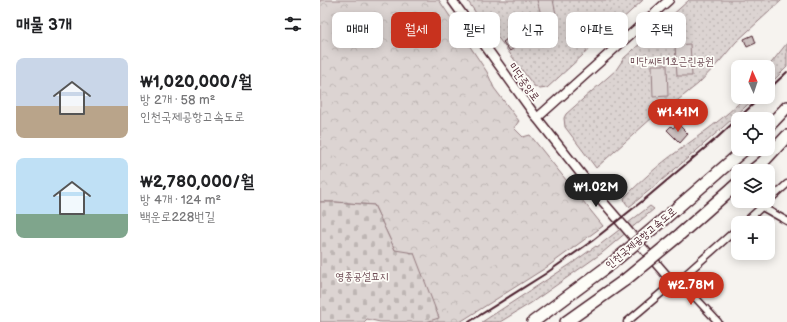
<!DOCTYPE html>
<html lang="ko">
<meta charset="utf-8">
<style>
:root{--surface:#fff;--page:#f6f6f6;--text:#202124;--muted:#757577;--accent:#c8321e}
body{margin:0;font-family:"Balsamiq Sans","Poor Story",sans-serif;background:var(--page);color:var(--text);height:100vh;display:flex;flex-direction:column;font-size:15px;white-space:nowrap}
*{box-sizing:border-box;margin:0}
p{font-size:13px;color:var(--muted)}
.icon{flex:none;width:22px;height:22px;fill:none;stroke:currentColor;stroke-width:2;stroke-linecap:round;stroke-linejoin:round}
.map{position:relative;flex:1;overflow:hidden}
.drawer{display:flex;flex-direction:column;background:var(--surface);width:320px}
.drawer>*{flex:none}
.hud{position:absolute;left:12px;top:12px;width:380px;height:36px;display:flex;gap:8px}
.needle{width:26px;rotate:357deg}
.controls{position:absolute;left:411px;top:60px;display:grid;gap:8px}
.controls a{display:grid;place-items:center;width:44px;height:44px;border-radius:8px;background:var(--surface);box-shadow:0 2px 10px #0003;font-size:20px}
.price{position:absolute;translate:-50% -34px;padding:0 9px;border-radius:14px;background:var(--accent);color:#fff;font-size:13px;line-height:26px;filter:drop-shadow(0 1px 2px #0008)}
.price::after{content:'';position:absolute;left:50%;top:24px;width:12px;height:9px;margin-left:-6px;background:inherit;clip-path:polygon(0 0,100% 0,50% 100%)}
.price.selected{background:#222;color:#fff}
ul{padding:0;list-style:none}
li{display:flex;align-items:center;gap:12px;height:100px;padding:0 16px}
li span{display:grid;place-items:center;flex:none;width:112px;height:80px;border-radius:8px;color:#555}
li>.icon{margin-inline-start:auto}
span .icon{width:48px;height:48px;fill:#fffc;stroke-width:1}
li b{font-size:17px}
h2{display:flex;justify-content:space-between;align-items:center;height:48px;padding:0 16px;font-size:17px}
.pill{padding:0 14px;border-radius:8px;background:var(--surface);box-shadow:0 2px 10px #0003;font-size:14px;line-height:36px}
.pill.selected{background:var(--accent);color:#fff}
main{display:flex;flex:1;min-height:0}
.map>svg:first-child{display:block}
</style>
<main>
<section class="drawer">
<h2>매물 3개<svg class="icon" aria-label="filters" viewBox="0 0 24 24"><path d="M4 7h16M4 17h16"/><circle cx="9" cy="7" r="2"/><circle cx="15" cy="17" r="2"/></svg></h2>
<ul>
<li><span style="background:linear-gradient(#c9d6e8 60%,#b9a48a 0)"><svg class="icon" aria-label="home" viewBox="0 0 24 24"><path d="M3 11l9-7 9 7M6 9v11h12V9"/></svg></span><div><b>₩1,020,000/월</b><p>방 2개 · 58 m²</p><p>인천국제공항고속도로</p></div></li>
<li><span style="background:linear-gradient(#bfe0f5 70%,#7fa58c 0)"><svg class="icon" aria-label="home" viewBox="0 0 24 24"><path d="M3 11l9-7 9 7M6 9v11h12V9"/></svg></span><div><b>₩2,780,000/월</b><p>방 4개 · 124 m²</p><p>백운로228번길</p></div></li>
</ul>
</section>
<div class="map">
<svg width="467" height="322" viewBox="0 0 467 322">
<defs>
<pattern id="green-dots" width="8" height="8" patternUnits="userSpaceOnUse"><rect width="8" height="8" fill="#dcd4d2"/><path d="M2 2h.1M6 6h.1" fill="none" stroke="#beb6b4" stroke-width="1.8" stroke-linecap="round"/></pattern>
<pattern id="forest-crowns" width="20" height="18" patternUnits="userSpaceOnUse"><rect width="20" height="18" fill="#dcd4d2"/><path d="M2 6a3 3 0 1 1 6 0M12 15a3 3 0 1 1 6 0" fill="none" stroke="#beb6b4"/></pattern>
<pattern id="cemetery-stones" width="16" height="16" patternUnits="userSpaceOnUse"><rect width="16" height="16" fill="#dcd4d2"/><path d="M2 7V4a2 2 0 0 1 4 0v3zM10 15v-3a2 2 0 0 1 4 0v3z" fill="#beb6b4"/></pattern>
</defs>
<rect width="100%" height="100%" fill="#f6f3ef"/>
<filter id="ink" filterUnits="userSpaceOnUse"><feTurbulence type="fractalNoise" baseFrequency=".025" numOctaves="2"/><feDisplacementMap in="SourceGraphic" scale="8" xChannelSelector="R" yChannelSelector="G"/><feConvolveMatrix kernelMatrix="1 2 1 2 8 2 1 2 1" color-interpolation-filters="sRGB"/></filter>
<g filter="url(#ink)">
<g fill="url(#green-dots)" stroke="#937a7e">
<path d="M147,0H323L227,88L220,89L214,86L176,35L162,22Z"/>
<path d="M369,0H462L416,42L400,61L378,84L358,100L342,109L276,168L245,127L244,118L246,114L296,70L304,58Z"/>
<path d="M467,43V67L448,86V67Z"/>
<path d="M425,97H436C395,135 353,172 309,207L305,202L304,198C321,181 338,165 358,151C381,134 405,118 425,97Z"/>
<path d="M330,206L334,209L282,253L211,303L180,322H162L251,264L276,246L277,247Z"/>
</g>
<path fill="url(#forest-crowns)" stroke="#937a7e" d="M0,0H119L167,72L174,88L199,121L194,128L203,137L210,135L283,226L227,267L140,322H106L119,317L75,250L54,205L15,202H0Z"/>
<path fill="url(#cemetery-stones)" stroke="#937a7e" d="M0,202H15L54,205L75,250L94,253L119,318L106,322H60L47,319L44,322H0Z"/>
<g fill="#dcd4d2" stroke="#937a7e">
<path d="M217,0H233L237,19L223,22Z"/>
<path d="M370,44L372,76H357L355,45Z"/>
<path d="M332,65H347L348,96L333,97Z"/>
</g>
<g fill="#cbbfbe" stroke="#4a1f2b">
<path d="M433,35L436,43L427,47L424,39Z"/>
<path d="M191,36L198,45L190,51L183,42Z"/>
<path d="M358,124L368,134L360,143L347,130L351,126L353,128Z"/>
</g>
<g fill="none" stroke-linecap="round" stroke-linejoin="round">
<defs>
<g id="street">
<path d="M442,207L467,221"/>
<path d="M424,223L467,184"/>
<path d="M353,283L359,288L373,295L398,322"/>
<path d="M307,322L353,283L366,274L418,228"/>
</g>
<g id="secondary">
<path d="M132,0L217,118L284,203L353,283"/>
<path d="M217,118L349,0"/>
</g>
<g id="highway">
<path d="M448,127L467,107"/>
<path d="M432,171L443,162L467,136"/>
<path d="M343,220L425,149"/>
<path d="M357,237L418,183"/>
<path d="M213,322L291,264"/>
<path d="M246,322L305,280"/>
</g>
</defs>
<use href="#street" stroke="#4a1f2b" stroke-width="9"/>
<use href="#secondary" stroke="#4a1f2b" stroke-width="11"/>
<use href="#highway" stroke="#4a1f2b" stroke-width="14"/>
<use href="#street" stroke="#fdfcf7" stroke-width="6"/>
<use href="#secondary" stroke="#fdfcf7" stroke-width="8"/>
<use href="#highway" stroke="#fdfcf7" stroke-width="11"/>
<g stroke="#4a1f2b" stroke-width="2">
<path d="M448,90L467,72"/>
<path d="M149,322L225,274L272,241L325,199L398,137L441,97"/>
</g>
<defs>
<g id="highway-bridge">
<path d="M291,264L343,220"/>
<path d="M305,280L357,237"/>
</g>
</defs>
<use href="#highway-bridge" stroke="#4a1f2b" stroke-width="14" stroke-linecap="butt"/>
<use href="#highway-bridge" stroke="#fdfcf7" stroke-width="11"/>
</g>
</g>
<g text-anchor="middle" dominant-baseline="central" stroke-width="3.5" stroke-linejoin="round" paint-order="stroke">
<g font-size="11" fill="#6e4c55" stroke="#fdfcf7">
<text x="352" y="61">미단씨티1호근린공원</text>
<text x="42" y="276">영종공설묘지</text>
</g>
<g font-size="11" fill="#4a1f2b" stroke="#fdfcf7">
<text transform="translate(204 82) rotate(54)">미단중앙로</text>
<text transform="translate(321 238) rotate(-40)">인천국제공항고속도로</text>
</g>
</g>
</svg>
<div class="controls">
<a><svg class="needle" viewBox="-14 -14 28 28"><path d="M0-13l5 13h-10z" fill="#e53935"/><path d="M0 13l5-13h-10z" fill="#757577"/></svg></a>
<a><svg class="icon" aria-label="locate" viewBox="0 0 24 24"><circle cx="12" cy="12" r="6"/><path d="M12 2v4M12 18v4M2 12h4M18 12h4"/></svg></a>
<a><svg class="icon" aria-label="layers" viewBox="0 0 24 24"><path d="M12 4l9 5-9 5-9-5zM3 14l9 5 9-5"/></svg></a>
<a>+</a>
</div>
<b class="price" style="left:358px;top:133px">₩1.41M</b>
<b class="price selected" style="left:276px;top:208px">₩1.02M</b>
<b class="price" style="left:371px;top:306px">₩2.78M</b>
<div class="hud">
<a class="pill">매매</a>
<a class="pill selected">월세</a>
<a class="pill">필터</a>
<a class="pill">신규</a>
<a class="pill">아파트</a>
<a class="pill">주택</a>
</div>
</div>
</main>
